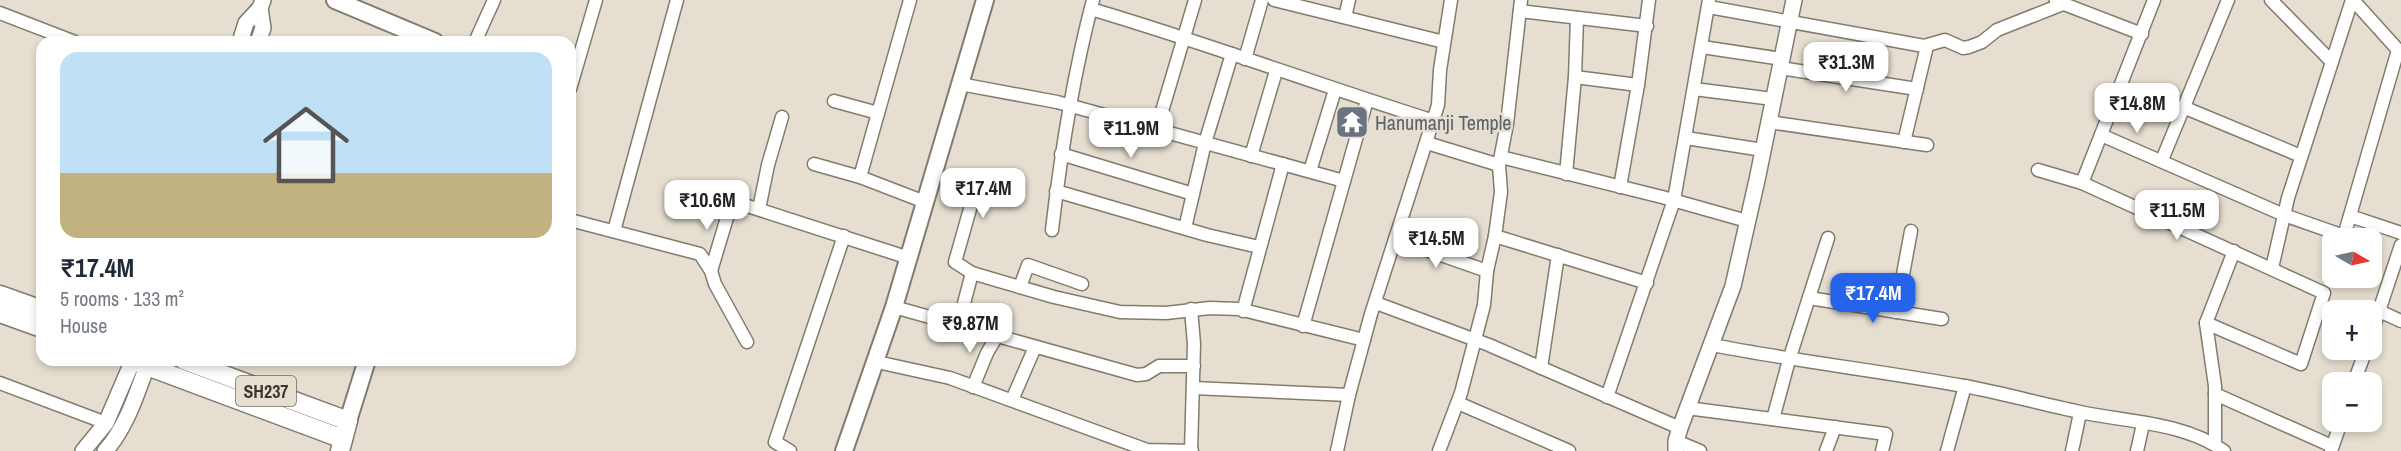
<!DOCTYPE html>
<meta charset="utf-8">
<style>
:root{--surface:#fff;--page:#f2f2f3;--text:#1f2937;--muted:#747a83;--accent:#2563eb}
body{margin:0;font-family:"Archivo Narrow",sans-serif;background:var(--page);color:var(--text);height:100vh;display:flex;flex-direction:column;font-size:22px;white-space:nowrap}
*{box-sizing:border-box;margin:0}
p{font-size:20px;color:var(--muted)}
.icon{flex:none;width:33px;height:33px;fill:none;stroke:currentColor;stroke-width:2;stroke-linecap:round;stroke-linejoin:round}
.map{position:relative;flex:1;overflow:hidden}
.details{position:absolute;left:36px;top:36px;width:540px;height:330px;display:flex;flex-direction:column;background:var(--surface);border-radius:18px;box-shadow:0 3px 9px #0003}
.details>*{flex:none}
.needle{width:39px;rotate:99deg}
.fabs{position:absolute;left:2322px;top:228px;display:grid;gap:12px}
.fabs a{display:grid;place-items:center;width:60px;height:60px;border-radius:12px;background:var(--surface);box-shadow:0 3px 9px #0003;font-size:30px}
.price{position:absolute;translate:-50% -51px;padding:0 14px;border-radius:12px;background:#fff;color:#222;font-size:20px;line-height:39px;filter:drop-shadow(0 2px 3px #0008)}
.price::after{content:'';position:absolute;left:50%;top:36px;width:18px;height:14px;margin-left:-9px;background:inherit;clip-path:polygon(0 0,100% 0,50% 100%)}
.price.on{background:var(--accent);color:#fff}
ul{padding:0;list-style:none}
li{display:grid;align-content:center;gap:12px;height:318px;padding:0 24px}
li span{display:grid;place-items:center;height:186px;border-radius:18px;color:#555}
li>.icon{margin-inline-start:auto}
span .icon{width:108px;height:108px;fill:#fffc;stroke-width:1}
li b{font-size:26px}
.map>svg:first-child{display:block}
</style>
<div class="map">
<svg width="2401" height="451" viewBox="0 0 2401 451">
<rect width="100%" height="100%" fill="#e6dfd1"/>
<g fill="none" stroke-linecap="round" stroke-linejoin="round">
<defs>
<g id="minor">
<path d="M1274,0L1444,42"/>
<path d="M2271,0L2332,62"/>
<path d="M2056,1L2142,34"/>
<path d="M1709,7L1924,46L1945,40L1963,48L1969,47L1982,42L1997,30L2063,4"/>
<path d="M1091,9C1206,43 1319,85 1434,121"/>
<path d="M1520,11L1647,26"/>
<path d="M0,13L75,42"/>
<path d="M1345,17L1349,0"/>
<path d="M475,42L494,0"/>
<path d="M1702,47L1782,59"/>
<path d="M1245,59L1262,0"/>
<path d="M1780,68L1917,89"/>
<path d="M1575,77L1638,85"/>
<path d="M960,84L1057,102L1344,181"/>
<path d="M570,89L596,0"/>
<path d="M1694,89L1773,99"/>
<path d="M834,101L878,113"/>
<path d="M2183,107L2301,156"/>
<path d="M1769,122L1927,145"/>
<path d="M1157,128L1195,0"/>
<path d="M2101,135L2284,215L2344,236L2398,50L2353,0"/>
<path d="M1686,138L1763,150"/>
<path d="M1904,142L1927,46"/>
<path d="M1427,143L1499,165"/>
<path d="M1061,154L1193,194"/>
<path d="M1251,156L1276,71"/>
<path d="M1501,157L1662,197L1747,221"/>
<path d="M2162,160L2228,0"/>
<path d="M814,164L860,177L925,202"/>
<path d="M2038,170L2082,183L2324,293L2301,364L2206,323"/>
<path d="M1310,171L1335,90"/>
<path d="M1566,174L1575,77L1577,18"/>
<path d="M860,177L910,0"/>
<path d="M979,177L955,262L972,273L1054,297L1120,312L1166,313L1210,308L1239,309L1364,340"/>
<path d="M2082,183L2154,0"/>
<path d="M1620,187L1638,85L1649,0"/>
<path d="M1056,191L1207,235L1259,247"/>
<path d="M759,209L768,165L782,117"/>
<path d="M2350,216L2401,233"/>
<path d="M570,220L700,254L711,271L715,284L747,342"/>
<path d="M1185,228L1205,143L1232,54"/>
<path d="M1052,230C1061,152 1073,76 1093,0"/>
<path d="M614,231L677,0"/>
<path d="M1495,236L1647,283"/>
<path d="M1395,239L1487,271"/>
<path d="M2272,268L2288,198L2352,0"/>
<path d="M711,271L732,201L909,258"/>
<path d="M1020,287L1028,265L1082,284"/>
<path d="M1809,298L1942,319"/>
<path d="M1376,303L1489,345L1680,428"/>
<path d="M894,307L1137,375L1146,374L1159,366H1194"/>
<path d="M1243,311L1283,164"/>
<path d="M2379,311L2401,321"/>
<path d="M1896,312L1911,231"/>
<path d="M958,326L972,273"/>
<path d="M1303,326L1367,100"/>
<path d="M2372,332L2401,245"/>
<path d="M1712,345C1795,361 1880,371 1964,386C2003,393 2041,404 2080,412C2126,422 2184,422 2224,451"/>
<path d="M877,362L950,378L1147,450L1192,451"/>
<path d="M1541,368L1558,255"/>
<path d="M2354,382L2366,350"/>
<path d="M0,383L106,423"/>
<path d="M973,387L987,353L997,336"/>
<path d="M1193,388L1349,395"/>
<path d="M2215,394L2332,446"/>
<path d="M1607,397L1674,200L1709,0"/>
<path d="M1012,400L1035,347"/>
<path d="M1458,403L1569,451"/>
<path d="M1687,408L1886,434L1882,451"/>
<path d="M1773,419L1789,360L1828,238"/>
<path d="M1676,441L1700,451"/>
<path d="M2215,444V386L2206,323L2234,251"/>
<path d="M790,451L775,442L844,236"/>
<path d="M1191,451L1194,344L1191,309"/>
<path d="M1337,451L1349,395L1371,314L1438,105L1440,70L1451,0"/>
<path d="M1439,451L1461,393L1484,305L1487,271L1495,236L1501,192L1499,165L1507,124L1521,0"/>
<path d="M1826,451L1835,427"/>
<path d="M1947,451L1965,386"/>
<path d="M2072,451L2080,413"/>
<path d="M2137,451L2143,424"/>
<path d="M2331,451L2341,422"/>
</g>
<g id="tertiary">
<path d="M240,42L246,23L260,8L263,0"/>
<path d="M258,42L263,28L260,8"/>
<path d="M83,451L106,423L133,360"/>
<path d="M105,451C127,427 138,390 149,360"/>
<path d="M1676,451V441L1680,428L1733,286L1757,180L1794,0"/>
</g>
<g id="secondary">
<path d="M335,0L435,42"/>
<path d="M348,421L367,360"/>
<path d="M844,451L894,307L985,0"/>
</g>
<g id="primary">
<path d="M0,295L42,310"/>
<path d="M0,313L42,328"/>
<path d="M131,360L343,439"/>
<path d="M184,360L348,421L340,451"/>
</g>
</defs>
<use href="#minor" stroke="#827b6e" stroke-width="15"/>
<use href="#tertiary" stroke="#827b6e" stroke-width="18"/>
<use href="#secondary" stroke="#827b6e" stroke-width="20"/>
<use href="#primary" stroke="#827b6e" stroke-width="21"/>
<use href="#minor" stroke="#fff" stroke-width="12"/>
<use href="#tertiary" stroke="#fff" stroke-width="15"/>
<use href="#secondary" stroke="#fff" stroke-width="16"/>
<use href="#primary" stroke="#fff" stroke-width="18"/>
</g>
<defs>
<symbol id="temple-square" viewBox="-11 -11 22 22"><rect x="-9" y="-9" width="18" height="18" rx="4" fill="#6b7280" stroke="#e6dfd1"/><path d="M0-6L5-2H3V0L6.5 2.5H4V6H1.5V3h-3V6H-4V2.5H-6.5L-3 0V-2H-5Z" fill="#fff"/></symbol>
</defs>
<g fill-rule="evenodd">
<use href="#temple-square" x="1333" y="103" width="38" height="38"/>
</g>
<g text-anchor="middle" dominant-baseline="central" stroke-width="5" stroke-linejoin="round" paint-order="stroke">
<rect fill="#e6dfd1" stroke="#6e6961" stroke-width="1.5" x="236" y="376" width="60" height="30" rx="4.5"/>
<g font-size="18" font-weight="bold" fill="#3a3731">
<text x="266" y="391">SH237</text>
</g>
<g font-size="20" fill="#5b616d" stroke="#e6dfd1" text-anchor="start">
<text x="1375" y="122">Hanumanji Temple</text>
</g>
</g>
</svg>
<div class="fabs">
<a><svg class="needle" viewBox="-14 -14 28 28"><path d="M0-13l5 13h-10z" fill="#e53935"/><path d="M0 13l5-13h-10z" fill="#747a83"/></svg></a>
<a>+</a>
<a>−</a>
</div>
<b class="price" style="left:1846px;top:93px">₹31.3M</b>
<b class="price" style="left:2137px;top:134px">₹14.8M</b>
<b class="price" style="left:1131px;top:159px">₹11.9M</b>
<b class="price" style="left:983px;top:219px">₹17.4M</b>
<b class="price" style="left:707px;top:231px">₹10.6M</b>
<b class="price" style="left:2177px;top:241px">₹11.5M</b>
<b class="price" style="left:1436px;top:269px">₹14.5M</b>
<b class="price on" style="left:1873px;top:324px">₹17.4M</b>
<b class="price" style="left:970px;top:354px">₹9.87M</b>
<section class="details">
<ul>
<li><span style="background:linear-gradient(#bfe0f5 65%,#c2b280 0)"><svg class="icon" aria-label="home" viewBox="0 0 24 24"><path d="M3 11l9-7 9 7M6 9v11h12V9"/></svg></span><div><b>₹17.4M</b><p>5 rooms · 133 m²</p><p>House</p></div></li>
</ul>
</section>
</div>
